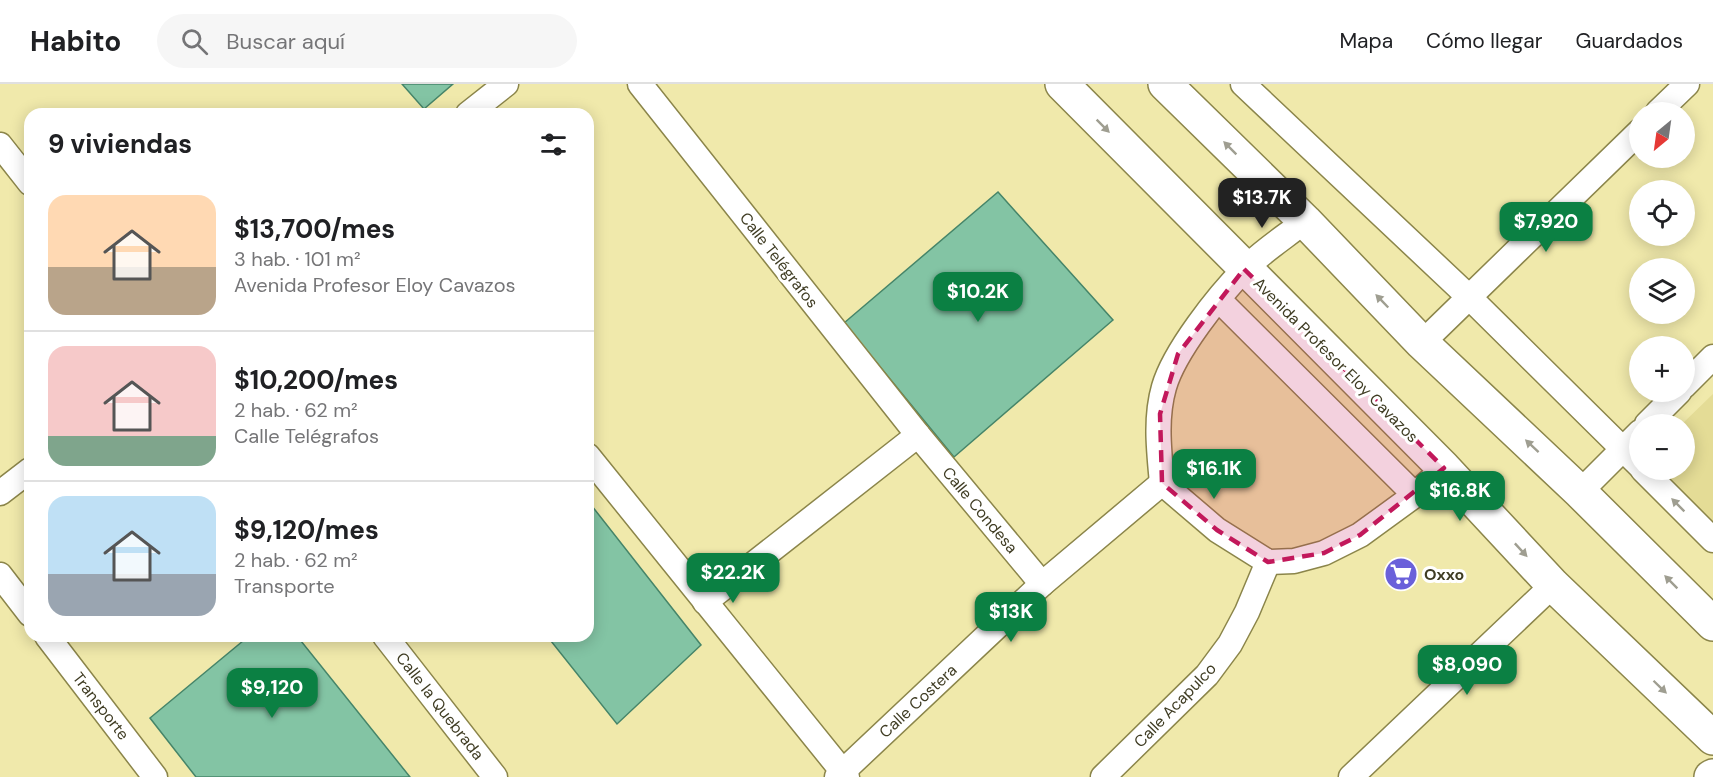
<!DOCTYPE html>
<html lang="es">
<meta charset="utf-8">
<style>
:root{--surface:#fff;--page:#f6f6f6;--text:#202124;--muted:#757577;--line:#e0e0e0;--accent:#0b8043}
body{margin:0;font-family:"DM Sans",sans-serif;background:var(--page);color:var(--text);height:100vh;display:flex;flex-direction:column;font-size:22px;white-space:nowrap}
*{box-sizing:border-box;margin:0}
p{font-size:20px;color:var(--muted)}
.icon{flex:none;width:33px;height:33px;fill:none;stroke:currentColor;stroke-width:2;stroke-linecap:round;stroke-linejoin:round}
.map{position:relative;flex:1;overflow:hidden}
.side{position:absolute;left:24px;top:24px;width:570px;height:534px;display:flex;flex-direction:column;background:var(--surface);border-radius:18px;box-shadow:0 3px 15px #0003}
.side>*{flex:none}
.needle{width:39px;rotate:209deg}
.tools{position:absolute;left:1629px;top:18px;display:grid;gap:12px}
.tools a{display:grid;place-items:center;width:66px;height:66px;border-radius:50%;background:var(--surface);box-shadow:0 3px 15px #0003;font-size:30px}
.price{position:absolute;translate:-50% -51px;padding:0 14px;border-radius:12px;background:var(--accent);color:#fff;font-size:20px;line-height:39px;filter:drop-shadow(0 2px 3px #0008)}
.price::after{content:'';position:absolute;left:50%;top:36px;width:18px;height:14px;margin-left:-9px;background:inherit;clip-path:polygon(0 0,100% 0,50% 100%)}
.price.selected{background:#222;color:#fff}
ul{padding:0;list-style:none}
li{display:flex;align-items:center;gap:18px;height:150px;padding:0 24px}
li+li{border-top:2px solid var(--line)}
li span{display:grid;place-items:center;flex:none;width:168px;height:120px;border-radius:18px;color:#555}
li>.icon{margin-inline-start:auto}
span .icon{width:72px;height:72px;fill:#fffc;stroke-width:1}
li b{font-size:26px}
h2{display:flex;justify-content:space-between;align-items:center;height:72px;padding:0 24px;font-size:26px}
header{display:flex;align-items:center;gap:36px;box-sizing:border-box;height:84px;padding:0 30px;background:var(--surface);border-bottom:2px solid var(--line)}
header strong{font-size:28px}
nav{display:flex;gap:33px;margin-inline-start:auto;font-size:21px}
.search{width:420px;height:54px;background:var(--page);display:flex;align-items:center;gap:15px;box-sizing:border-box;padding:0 21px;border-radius:33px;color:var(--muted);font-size:22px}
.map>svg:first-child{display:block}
</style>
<header>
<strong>Habito</strong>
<div class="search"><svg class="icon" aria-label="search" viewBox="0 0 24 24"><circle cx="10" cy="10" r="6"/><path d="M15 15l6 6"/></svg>Buscar aquí</div>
<nav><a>Mapa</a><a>Cómo llegar</a><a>Guardados</a></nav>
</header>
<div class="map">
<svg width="1713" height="693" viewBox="0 0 1713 693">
<rect width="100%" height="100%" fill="#f0e9ab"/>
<path fill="#e4dc96" d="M1713,310V447L1649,386H1684V340H1682Z"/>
<g fill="#83c4a4" stroke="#468569" stroke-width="1.5">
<path d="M402,0H453L424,25Z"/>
<path d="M998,108L1113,236L954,373L844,239Z"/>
<path d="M588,417L701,561L617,640L547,552H588Z"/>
<path d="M249,552H297L410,693H196L150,634Z"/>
</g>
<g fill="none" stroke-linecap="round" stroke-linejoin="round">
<defs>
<g id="street">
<path d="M640,0L918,351L1042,500"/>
<path d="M1243,0L1470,214L1640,382"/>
<path d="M1658,28L1687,0"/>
<path d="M468,30L506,0"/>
<path d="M0,61L30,99"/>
<path d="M1305,137C1285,153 1261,168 1244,186C1218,212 1174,268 1164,303C1155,334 1159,367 1162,399L1217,446L1268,478L1294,477L1324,469L1360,451L1415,411L1444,384"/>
<path d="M1219,216L1415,411"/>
<path d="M1422,259L1640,47"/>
<path d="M1684,302L1713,273"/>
<path d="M1647,340L1679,308"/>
<path d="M588,372L847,693"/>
<path d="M1643,386L1713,456"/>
<path d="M1580,408L1640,348"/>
<path d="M0,409L30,386"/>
<path d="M0,491L30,530"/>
<path d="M705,518L918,351"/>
<path d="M47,552L155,693"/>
<path d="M385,552L495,693"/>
<path d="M837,693L1042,500L1162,399"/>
<path d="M1103,693L1207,591L1230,560L1247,528L1268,478"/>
<path d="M1351,693L1553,501"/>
</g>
<g id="secondary">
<path d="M1062,0L1444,384L1553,501L1713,654"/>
<path d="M1165,0L1305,137L1422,259L1580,408L1713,540"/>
<path d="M1711,693L1713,692"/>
</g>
</defs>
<use href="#street" stroke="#8b854a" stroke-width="27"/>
<use href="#secondary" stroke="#8b854a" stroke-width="36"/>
<use href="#street" stroke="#fff" stroke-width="24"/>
<use href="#secondary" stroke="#fff" stroke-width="33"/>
</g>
<defs><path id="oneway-solid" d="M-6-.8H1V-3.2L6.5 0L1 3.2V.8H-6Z" transform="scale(1.5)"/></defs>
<g fill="#9f9e91">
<use href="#oneway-solid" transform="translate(1103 42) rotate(45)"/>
<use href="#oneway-solid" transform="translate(1230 64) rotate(-135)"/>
<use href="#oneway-solid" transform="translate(1382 217) rotate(-134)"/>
<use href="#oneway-solid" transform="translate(1532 362) rotate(-137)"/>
<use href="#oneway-solid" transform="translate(1678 421) rotate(-135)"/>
<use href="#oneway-solid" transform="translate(1521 466) rotate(47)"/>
<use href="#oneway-solid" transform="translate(1671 498) rotate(-135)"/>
<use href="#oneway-solid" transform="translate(1660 603) rotate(44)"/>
</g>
<path fill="#c2185b" fill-opacity="0.2" stroke="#c2185b" stroke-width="4.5" stroke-dasharray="12 8" stroke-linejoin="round" d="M1244,185L1444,384L1360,451L1324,469L1268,478L1217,446L1162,399L1160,330L1178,270Z"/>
<defs>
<symbol id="supermarket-disc" viewBox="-11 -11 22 22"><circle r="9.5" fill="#6a60da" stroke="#fff"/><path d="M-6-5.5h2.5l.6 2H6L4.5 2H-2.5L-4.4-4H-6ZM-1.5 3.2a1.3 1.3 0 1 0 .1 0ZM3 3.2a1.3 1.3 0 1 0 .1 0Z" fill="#fff"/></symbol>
</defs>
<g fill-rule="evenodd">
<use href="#supermarket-disc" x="1382" y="471" width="38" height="38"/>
</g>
<g text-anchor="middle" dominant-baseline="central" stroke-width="6" stroke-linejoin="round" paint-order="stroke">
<g font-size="16" fill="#3f3c23" stroke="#fff">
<text transform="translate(779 176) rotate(52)">Calle Telégrafos</text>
<text transform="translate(1336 276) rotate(45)">Avenida Profesor Eloy Cavazos</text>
<text transform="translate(980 426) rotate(50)">Calle Condesa</text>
<text transform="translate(918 617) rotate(-43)">Calle Costera</text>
<text transform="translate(1175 621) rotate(-46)">Calle Acapulco</text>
<text transform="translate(101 622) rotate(52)">Transporte</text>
<text transform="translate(440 622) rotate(52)">Calle la Quebrada</text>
</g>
<g font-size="16" font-weight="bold" fill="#3f3c23" stroke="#fff" text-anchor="start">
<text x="1424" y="490">Oxxo</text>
</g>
</g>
</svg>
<div class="tools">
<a><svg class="needle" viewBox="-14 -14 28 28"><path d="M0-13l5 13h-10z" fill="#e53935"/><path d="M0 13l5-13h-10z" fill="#757577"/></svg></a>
<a><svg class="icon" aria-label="locate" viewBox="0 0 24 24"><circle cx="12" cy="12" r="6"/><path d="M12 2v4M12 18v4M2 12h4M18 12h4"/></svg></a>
<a><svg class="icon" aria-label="layers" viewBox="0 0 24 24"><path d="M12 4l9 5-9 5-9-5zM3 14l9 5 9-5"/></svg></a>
<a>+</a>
<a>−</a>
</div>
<b class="price selected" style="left:1262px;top:145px">$13.7K</b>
<b class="price" style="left:1546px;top:169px">$7,920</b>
<b class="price" style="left:978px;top:239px">$10.2K</b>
<b class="price" style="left:1214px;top:416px">$16.1K</b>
<b class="price" style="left:1460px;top:438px">$16.8K</b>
<b class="price" style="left:733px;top:520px">$22.2K</b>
<b class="price" style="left:1011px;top:559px">$13K</b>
<b class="price" style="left:1467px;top:612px">$8,090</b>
<b class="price" style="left:272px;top:635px">$9,120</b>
<section class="side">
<h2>9 viviendas<svg class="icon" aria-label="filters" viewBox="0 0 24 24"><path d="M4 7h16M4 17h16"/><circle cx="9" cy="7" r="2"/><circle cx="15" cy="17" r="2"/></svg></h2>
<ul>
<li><span style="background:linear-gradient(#ffd9b3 60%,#b9a48a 0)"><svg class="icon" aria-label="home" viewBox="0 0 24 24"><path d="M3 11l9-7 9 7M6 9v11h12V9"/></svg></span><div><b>$13,700/mes</b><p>3 hab. · 101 m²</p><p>Avenida Profesor Eloy Cavazos</p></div></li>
<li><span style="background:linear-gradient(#f6c9c9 75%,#7fa58c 0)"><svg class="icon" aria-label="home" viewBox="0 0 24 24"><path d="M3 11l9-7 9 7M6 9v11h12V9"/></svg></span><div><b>$10,200/mes</b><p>2 hab. · 62 m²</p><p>Calle Telégrafos</p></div></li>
<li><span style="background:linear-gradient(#bfe0f5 65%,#9aa5b1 0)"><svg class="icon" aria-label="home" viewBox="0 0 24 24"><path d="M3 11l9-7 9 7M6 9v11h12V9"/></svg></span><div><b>$9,120/mes</b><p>2 hab. · 62 m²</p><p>Transporte</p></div></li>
</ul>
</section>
</div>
